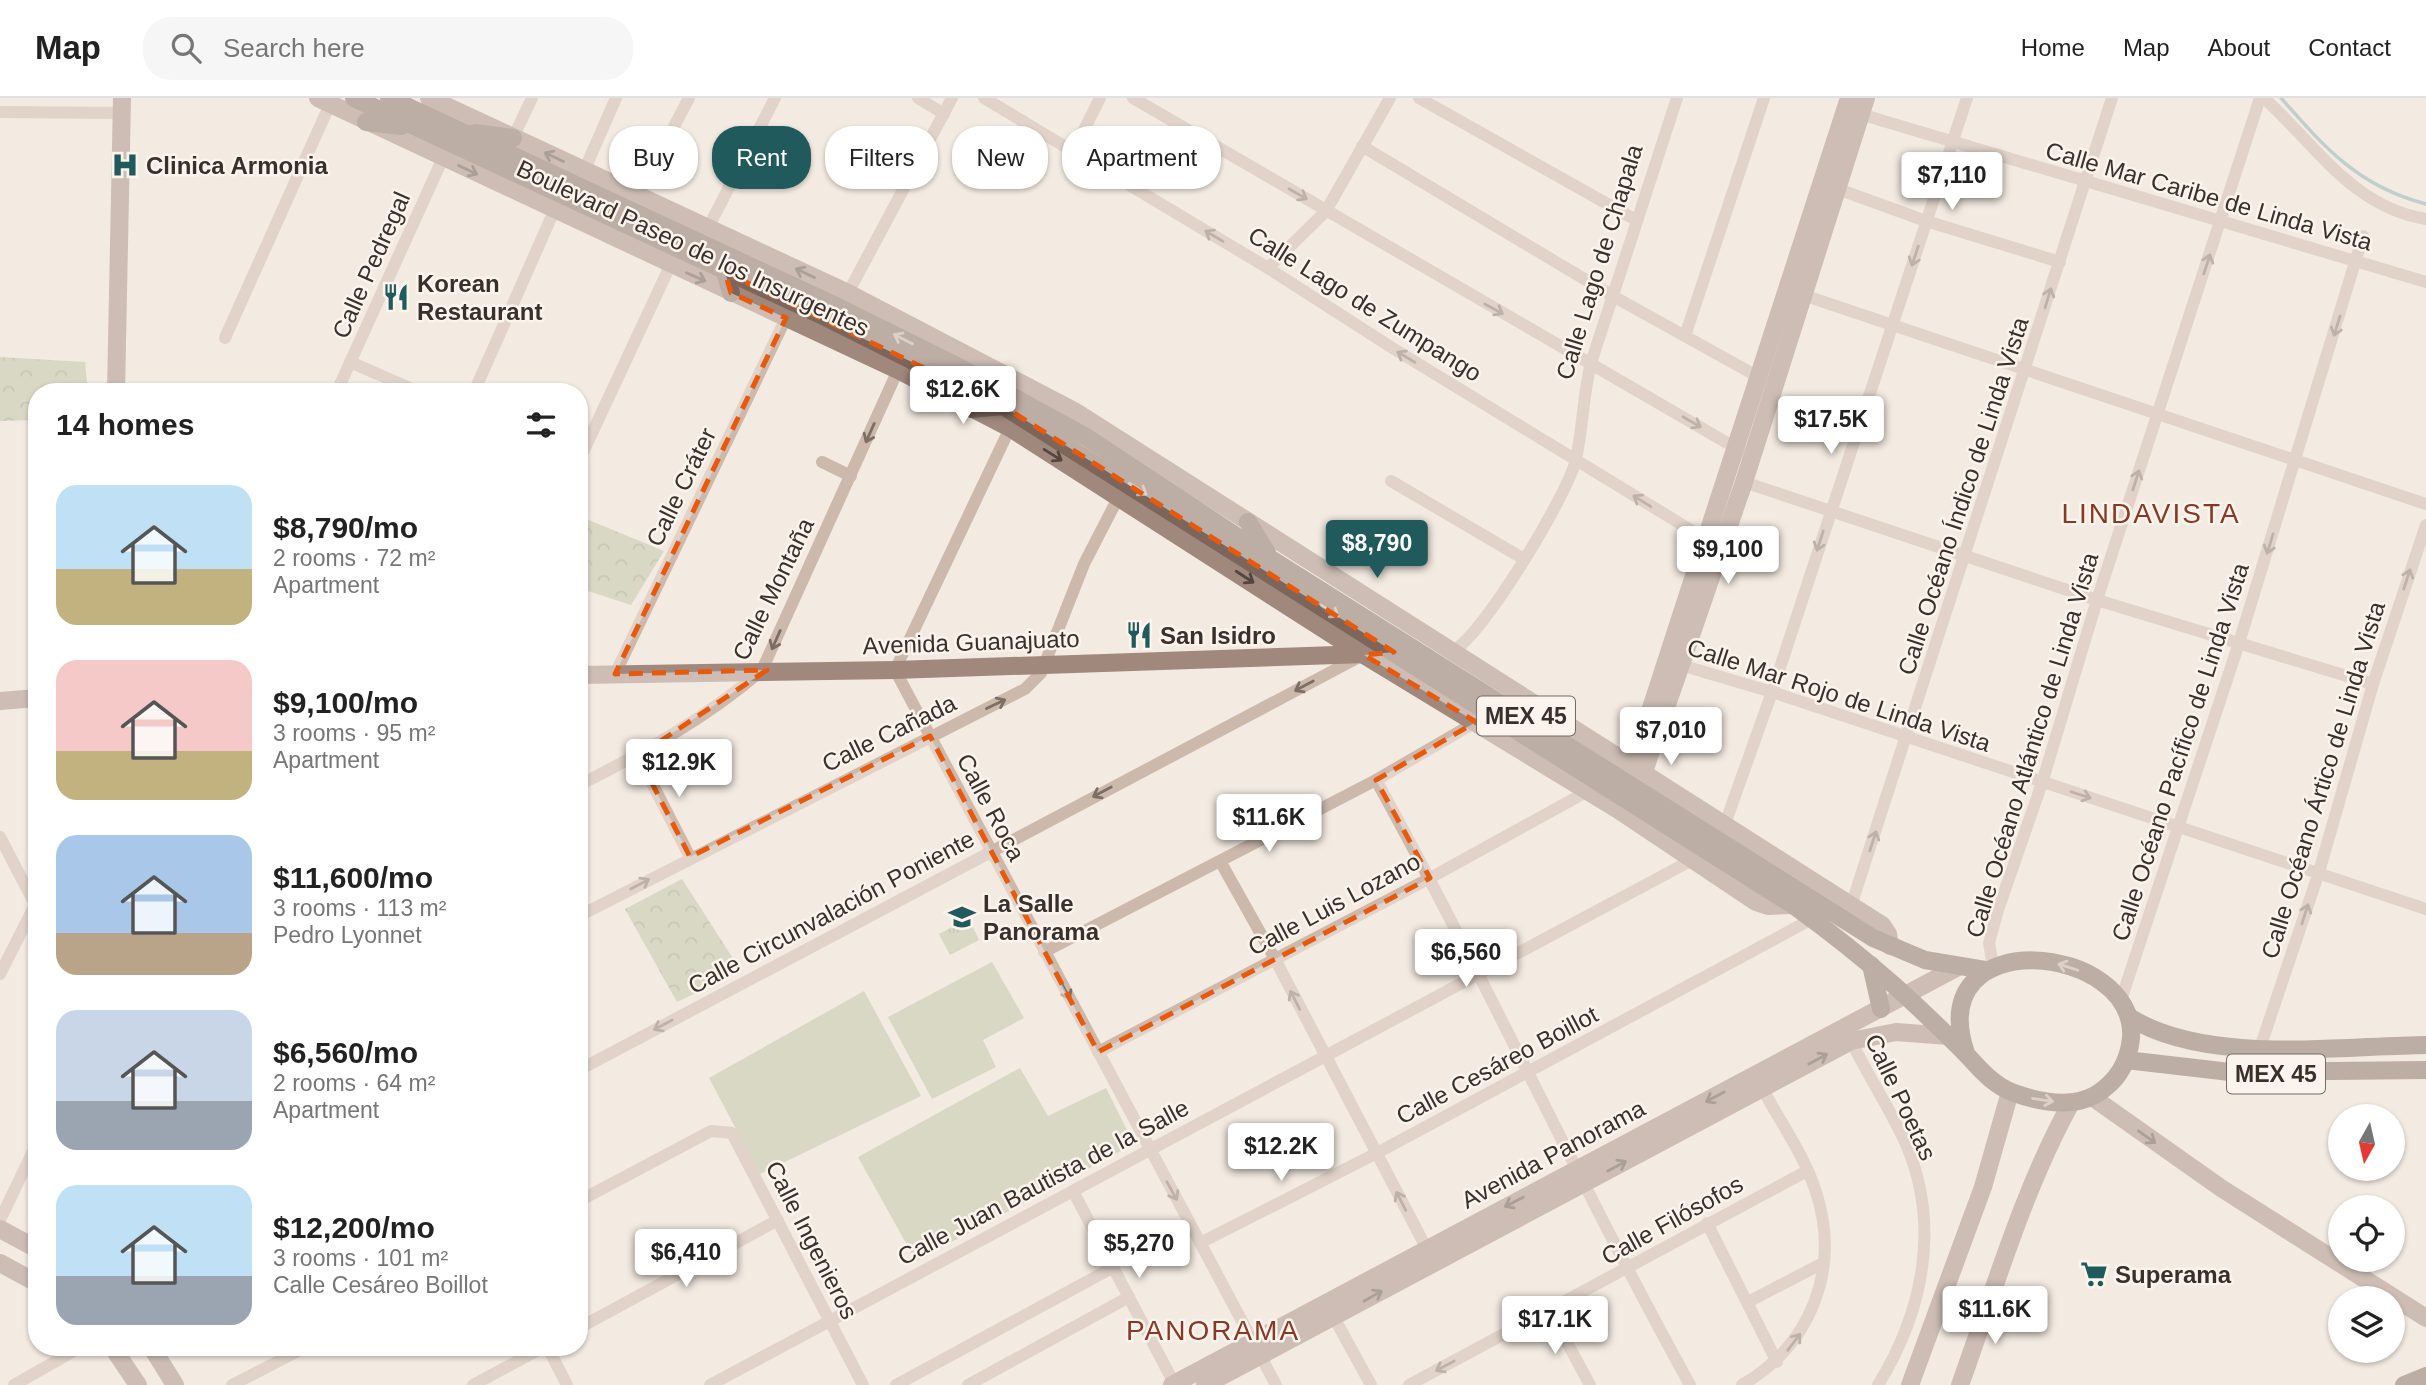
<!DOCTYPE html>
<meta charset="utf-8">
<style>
:root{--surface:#fff;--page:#f6f6f6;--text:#222;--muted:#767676;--line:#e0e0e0;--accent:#205a5c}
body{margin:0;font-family:Helvetica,sans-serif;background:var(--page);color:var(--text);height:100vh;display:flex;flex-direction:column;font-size:26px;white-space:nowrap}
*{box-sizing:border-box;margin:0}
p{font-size:23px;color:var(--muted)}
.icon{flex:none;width:38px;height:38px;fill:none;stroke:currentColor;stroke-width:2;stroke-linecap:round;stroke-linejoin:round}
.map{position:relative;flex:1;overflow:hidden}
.drawer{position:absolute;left:28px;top:285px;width:560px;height:973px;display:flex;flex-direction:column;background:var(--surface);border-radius:28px;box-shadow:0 2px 5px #0004}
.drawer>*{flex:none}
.top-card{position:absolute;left:609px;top:28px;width:665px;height:63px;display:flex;gap:14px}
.needle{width:46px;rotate:188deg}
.controls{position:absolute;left:2328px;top:1006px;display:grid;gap:14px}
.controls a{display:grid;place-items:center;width:77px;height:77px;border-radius:50%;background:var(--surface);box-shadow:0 2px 5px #0004;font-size:35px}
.price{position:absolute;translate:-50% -60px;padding:0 16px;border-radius:7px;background:#fff;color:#222;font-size:23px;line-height:46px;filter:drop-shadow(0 2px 4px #0008)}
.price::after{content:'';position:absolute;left:50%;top:42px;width:21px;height:16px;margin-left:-10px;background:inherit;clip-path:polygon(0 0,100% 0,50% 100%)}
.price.on{background:var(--accent);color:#fff}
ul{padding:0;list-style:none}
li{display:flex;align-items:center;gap:21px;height:175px;padding:0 28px}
li span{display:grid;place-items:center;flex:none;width:196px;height:140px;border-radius:21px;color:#555}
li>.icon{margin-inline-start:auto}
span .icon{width:84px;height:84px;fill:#fffc;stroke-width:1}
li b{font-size:30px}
h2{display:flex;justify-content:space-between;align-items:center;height:84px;padding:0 28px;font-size:30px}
.pill{padding:0 24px;border-radius:28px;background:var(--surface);box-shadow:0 2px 5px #0004;font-size:24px;line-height:63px}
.pill.on{background:var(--accent);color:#fff}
header{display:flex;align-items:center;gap:42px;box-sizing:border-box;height:98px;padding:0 35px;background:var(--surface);border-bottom:2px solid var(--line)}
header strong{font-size:33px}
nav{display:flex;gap:38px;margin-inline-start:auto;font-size:24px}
.search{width:490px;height:63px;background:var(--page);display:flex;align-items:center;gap:18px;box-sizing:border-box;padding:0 24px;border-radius:28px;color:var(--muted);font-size:26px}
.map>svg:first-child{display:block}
</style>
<header>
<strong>Map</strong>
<div class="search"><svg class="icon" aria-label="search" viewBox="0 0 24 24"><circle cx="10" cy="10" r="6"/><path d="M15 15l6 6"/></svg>Search here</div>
<nav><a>Home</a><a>Map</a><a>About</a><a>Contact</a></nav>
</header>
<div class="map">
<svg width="2426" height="1287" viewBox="0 0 2426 1287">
<defs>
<pattern id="grass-tufts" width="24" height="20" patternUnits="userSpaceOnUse" patternTransform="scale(1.75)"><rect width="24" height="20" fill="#b9c3a0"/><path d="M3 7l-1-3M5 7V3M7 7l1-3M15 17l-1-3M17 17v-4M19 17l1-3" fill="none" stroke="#979f83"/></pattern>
<pattern id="park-crowns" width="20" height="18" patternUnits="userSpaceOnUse" patternTransform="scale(1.75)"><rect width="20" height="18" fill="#b9c3a0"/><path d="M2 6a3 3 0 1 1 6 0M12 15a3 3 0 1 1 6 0" fill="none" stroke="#979f83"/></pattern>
</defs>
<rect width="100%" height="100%" fill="#f3eae1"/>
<path fill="url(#grass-tufts)" d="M960,825L962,829L971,825L979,842L950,857L939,836Z"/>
<g fill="url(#park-crowns)">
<path d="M0,259L85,264L88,294H37V322L0,323Z"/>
<path d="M579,418L664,453L631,507L579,490Z"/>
<path d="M682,781L741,873L677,904L625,811Z"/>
</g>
<g fill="#b9c3a0">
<path d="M992,864L1024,920L983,942L996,969L932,1001L888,919Z"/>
<path d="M864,893L921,998L760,1076L709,980Z"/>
<path d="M1020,970L1048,1018L1106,990L1134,1046L916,1163L858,1059Z"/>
</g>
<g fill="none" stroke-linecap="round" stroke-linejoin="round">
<path stroke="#80b0b0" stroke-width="3.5" d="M2281,0C2325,50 2359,89 2426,106"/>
<g stroke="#ccb9ac" stroke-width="12">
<path d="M918,0L944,16"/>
<path d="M984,0L1268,170L1394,251L1712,445"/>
<path d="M1133,0L1741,353"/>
<path d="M1419,0L1636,122"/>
<path d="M2264,0C2315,46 2352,109 2426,121"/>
<path d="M0,14L122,15"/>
<path d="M1860,16L2426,184"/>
<path d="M513,40L532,0"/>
<path d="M1362,48L1611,197L1764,282"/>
<path d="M1073,54L1100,0"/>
<path d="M584,73L616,0"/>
<path d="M1835,90L1926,123L2060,164"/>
<path d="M638,97L689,0"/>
<path d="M708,130L775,0"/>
<path d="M1268,170L1326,113L1390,0"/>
<path d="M848,195L952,0"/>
<path d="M1803,197L2426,406"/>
<path d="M1685,238L1764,0"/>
<path d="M225,240L330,6"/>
<path d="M350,264L419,294"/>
<path d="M338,291L443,60"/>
<path d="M474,294L554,113"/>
<path d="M1010,330L895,572L1276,1287"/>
<path d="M579,363L670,168"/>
<path d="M822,364L851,378"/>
<path d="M1391,383L1524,461"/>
<path d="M1744,384L2097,502L2373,586"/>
<path d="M1452,553C1480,543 1570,393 1576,361C1583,329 1583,297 1591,265L1677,0"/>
<path d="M1674,565L1772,594L2426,811"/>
<path d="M615,576L786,220"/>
<path d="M638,658L690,759"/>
<path d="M1376,682C1486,881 1580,1088 1690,1287"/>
<path d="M579,687C643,655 708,619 762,572L898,272"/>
<path d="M1725,726L1772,594L1967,0"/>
<path d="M0,739L37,810"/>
<path d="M1220,763L1275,861L1430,1157"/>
<path d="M1851,808L2112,0"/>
<path d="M579,818L1025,591L1041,575L1084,466L1119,398"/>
<path d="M1044,854L1376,682L1476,624"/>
<path d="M1993,868L1989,845L1998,812L2042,685L2097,502L2260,0"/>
<path d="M0,876L35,807"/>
<path d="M2121,902L2239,545L2363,138"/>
<path d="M1848,936C1865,974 1889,1008 1906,1046C1941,1128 1923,1214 1878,1287"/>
<path d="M2260,950L2319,774L2373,586L2426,427"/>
<path d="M1098,954L1430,780L1588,693"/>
<path d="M579,972L1361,558"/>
<path d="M1073,1093L1175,1287"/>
<path d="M579,1103L711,1033L732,1035L863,1287"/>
<path d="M0,1122L37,1045"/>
<path d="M1707,1125L1777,1264"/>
<path d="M1200,1145L1377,1055L1812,821"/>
<path d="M1748,1204L1823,1165"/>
<path d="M1550,1213L1590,1287"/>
<path d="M1331,1214L1371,1287"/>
<path d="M579,1230L778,1122"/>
<path d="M548,1250L567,1287"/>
<path d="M14,1287L79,1250"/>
<path d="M232,1287L304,1250"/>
<path d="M473,1287L542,1250"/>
<path d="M710,1287L1694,761"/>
<path d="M896,1287L1112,1170"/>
<path d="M968,1287L1129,1199"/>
<path d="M1409,1287L1807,1073"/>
<path d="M1742,1287C1811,1247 1841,1171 1816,1094C1804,1055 1777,1020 1759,984"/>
</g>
<g stroke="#a0887d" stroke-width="18">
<path d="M318,0L898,272L1010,330L1364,557L1617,711L1756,804L1768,808L1793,807"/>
<path d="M429,0L848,195L1076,314L1882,827L1888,836L1890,848"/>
<path d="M116,294L122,0"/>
<path d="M579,577L895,572L1366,556"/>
<path d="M0,603L37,600"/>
<path d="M1629,678L1849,0"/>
<path d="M1640,685L1744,384L1866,0"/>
<path d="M2092,999L2221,1090L2426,1220"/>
<path d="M0,1131L37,1151"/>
<path d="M0,1165L37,1185"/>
<path d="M113,1250L138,1287"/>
<path d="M152,1250L175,1287"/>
<path d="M1172,1287L1956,870"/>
<path d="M1205,1287L1851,943L1896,934L1948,938"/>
<path d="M1910,1287L1983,1089L2010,994"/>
<path d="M1960,1287C1994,1193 2023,1092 2071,1005"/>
</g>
<g stroke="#7c665c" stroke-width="18">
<path d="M354,0L819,216L1003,308L1793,807C1829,833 1863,860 1896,889C1917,908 1938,928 1958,948C1976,965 1989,986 2014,995C2042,1005 2080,1012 2105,990C2120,978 2129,960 2131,940C2137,845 1921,823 1966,955"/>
<path d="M389,0L840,210L955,267L1086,339L1271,461L1873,840L1925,862L1985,872"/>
<path d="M366,24L401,28"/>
<path d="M475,35L513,40"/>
<path d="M725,174L731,195"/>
<path d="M972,311L1003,308"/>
<path d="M1248,424L1267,455"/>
<path d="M1871,867L1881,911"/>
<path d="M2129,919C2206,967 2337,948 2426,947"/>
<path d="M2126,962L2230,974L2426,972"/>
<path d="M2404,1287L2426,1278"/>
</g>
</g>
<defs><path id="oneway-shaft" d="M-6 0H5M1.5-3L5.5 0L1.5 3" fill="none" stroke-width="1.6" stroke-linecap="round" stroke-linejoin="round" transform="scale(1.75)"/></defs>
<g stroke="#544540">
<use href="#oneway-shaft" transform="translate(554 59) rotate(-155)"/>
<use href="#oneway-shaft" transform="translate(468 72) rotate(25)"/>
<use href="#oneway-shaft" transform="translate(805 175) rotate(-155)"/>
<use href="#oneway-shaft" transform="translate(696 179) rotate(24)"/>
<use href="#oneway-shaft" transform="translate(1053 357) rotate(32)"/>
<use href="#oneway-shaft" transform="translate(1245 479) rotate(33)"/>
<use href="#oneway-shaft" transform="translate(1818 961) rotate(-28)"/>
<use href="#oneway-shaft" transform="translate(1715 999) rotate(152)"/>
<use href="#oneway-shaft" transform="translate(2147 1039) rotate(36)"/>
<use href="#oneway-shaft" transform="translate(1617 1068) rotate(-28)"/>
<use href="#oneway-shaft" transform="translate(1514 1104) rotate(153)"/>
<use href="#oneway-shaft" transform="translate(1373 1198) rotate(-30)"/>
</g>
<g stroke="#7c6d65">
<use href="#oneway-shaft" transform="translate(1298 96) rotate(30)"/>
<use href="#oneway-shaft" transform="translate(1214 138) rotate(-149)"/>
<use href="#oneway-shaft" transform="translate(1915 158) rotate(108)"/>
<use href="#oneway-shaft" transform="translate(2207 166) rotate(-72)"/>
<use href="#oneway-shaft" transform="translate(2048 200) rotate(-73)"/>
<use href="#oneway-shaft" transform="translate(1494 211) rotate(29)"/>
<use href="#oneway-shaft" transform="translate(2337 228) rotate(107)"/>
<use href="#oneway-shaft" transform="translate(1406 259) rotate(-149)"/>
<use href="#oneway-shaft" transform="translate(1692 324) rotate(30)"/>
<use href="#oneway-shaft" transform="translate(870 335) rotate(114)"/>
<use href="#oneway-shaft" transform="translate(2136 382) rotate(-72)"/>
<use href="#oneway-shaft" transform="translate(1642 403) rotate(-148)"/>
<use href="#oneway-shaft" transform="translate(1820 443) rotate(108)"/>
<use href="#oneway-shaft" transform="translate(2270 446) rotate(107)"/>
<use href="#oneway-shaft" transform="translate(2407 481) rotate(-72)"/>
<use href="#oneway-shaft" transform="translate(776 542) rotate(114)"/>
<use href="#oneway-shaft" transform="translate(1304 588) rotate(152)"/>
<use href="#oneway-shaft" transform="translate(996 606) rotate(-25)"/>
<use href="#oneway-shaft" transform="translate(1102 694) rotate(152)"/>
<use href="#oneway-shaft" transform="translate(2081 697) rotate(18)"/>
<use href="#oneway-shaft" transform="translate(1873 743) rotate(-72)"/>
<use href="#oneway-shaft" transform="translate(640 786) rotate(-28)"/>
<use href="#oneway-shaft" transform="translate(2305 816) rotate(-72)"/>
<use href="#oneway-shaft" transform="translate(1065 892) rotate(62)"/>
<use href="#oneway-shaft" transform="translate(1295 902) rotate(-117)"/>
<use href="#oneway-shaft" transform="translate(663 927) rotate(152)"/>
<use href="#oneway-shaft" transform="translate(1172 1093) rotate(61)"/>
<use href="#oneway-shaft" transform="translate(1401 1103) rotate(-117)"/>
<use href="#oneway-shaft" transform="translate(1794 1244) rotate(-53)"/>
<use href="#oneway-shaft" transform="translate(1445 1268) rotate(152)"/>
</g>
<g stroke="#c1b4ac">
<use href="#oneway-shaft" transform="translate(903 241) rotate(-153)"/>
<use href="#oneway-shaft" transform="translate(1138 391) rotate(33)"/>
<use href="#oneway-shaft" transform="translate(1330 513) rotate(33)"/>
<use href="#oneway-shaft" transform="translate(2068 869) rotate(-162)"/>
<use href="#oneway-shaft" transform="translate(2043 1002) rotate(9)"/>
</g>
<path d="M0 0H2426V1287H0ZM725,174L1003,308L1394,554L1364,557L1476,624L1376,682L1430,780L1098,954L930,638L690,759L638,658L767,572L615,576L786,220L731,195Z" fill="#f3eae1" fill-opacity=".55" fill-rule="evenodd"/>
<path fill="none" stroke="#e8590c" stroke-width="5" stroke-dasharray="14 9" stroke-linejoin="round" d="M725,174L1003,308L1394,554L1364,557L1476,624L1376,682L1430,780L1098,954L930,638L690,759L638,658L767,572L615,576L786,220L731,195Z"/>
<defs>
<symbol id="hospital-bare" viewBox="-9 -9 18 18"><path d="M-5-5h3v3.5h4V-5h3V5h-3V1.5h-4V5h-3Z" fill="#205a5c" stroke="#faf4ed" stroke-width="2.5" paint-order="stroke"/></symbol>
<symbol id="restaurant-bare" viewBox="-9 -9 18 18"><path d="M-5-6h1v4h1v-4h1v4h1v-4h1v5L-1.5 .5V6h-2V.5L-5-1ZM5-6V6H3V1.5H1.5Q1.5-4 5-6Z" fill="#205a5c" stroke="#faf4ed" stroke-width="2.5" paint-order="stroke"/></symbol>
<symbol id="school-bare" viewBox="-9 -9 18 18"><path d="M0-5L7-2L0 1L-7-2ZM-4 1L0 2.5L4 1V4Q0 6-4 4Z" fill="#205a5c" stroke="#faf4ed" stroke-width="2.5" paint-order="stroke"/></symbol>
<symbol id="supermarket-bare" viewBox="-9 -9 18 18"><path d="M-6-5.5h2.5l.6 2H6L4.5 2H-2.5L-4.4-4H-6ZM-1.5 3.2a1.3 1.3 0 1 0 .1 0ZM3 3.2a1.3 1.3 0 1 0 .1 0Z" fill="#205a5c" stroke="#faf4ed" stroke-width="2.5" paint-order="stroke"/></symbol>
</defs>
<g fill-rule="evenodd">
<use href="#hospital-bare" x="106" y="48" width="38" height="38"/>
<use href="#restaurant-bare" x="377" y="180" width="38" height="38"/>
<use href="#restaurant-bare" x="1120" y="518" width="38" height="38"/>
<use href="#school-bare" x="943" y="800" width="38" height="38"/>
<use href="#supermarket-bare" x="2075" y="1157" width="38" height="38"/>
</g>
<g text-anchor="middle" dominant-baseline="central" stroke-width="5" stroke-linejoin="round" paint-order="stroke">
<g fill="#faf4ed" stroke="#746a65" stroke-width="2">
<rect x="1477" y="598.5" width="98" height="39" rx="5"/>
<rect x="2227" y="956.5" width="98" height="39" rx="5"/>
</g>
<g font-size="23" font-weight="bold" fill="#3a2f2b">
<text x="1526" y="618">MEX 45</text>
<text x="2276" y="976">MEX 45</text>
</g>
<g font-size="24" font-weight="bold" fill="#3a2f2b" stroke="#faf4ed" text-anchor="start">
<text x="146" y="67">Clinica Armonia</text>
<text x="417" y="185">Korean<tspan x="417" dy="28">Restaurant</tspan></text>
<text x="1160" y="537">San Isidro</text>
<text x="983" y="805">La Salle<tspan x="983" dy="28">Panorama</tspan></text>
<text x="2115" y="1176">Superama</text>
</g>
<g font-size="24" fill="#3a2f2b" stroke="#faf4ed">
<text transform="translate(2209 98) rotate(16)">Calle Mar Caribe de Linda Vista</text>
<text transform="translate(693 150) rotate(25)">Boulevard Paseo de los Insurgentes</text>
<text transform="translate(1599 164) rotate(-73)">Calle Lago de Chapala</text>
<text transform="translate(371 167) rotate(-66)">Calle Pedregal</text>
<text transform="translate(1365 206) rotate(32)">Calle Lago de Zumpango</text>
<text transform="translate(681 389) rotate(-64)">Calle Cráter</text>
<text transform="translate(1963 398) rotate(-72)">Calle Océano Índico de Linda Vista</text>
<text transform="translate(773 491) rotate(-64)">Calle Montaña</text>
<text transform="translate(971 544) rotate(-2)">Avenida Guanajuato</text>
<text transform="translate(1839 597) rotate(18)">Calle Mar Rojo de Linda Vista</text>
<text transform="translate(889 635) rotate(-26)">Calle Cañada</text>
<text transform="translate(2032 647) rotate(-73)">Calle Océano Atlántico de Linda Vista</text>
<text transform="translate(2180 654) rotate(-72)">Calle Océano Pacífico de Linda Vista</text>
<text transform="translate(2323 682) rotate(-73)">Calle Océano Ártico de Linda Vista</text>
<text transform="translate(991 709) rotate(62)">Calle Roca</text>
<text transform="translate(1334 806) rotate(-28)">Calle Luis Lozano</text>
<text transform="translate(831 814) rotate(-28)">Calle Circunvalación Poniente</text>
<text transform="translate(1497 967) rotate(-28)">Calle Cesáreo Boillot</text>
<text transform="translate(1901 999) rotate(65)">Calle Poetas</text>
<text transform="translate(1553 1056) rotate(-28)">Avenida Panorama</text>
<text transform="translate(1043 1084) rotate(-28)">Calle Juan Bautista de la Salle</text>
<text transform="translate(1672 1122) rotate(-29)">Calle Filósofos</text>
<text transform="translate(812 1142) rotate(63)">Calle Ingenieros</text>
</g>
<g font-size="28" letter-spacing="2" fill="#893824" stroke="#faf4ed">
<text x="2151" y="415">LINDAVISTA</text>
<text x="1213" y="1232">PANORAMA</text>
</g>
</g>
</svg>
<div class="controls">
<a><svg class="needle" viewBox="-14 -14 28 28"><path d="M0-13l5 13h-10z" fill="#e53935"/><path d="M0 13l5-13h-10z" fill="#767676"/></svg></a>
<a><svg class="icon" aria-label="locate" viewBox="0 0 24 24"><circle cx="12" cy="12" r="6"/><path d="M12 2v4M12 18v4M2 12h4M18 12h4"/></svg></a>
<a><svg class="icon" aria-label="layers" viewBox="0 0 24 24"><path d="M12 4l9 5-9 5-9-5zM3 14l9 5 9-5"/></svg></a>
</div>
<b class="price" style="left:1952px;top:114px">$7,110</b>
<b class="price" style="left:963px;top:328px">$12.6K</b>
<b class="price" style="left:1831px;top:358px">$17.5K</b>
<b class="price on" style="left:1377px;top:482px">$8,790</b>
<b class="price" style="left:1728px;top:488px">$9,100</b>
<b class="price" style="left:1671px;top:669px">$7,010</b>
<b class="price" style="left:679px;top:701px">$12.9K</b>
<b class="price" style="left:1269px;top:756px">$11.6K</b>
<b class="price" style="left:1466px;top:891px">$6,560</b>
<b class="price" style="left:1281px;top:1085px">$12.2K</b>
<b class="price" style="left:1139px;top:1182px">$5,270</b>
<b class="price" style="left:686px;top:1191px">$6,410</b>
<b class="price" style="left:1995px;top:1248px">$11.6K</b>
<b class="price" style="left:1555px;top:1258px">$17.1K</b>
<div class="top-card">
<a class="pill">Buy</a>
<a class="pill on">Rent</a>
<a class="pill">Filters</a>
<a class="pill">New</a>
<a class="pill">Apartment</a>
</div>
<section class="drawer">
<h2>14 homes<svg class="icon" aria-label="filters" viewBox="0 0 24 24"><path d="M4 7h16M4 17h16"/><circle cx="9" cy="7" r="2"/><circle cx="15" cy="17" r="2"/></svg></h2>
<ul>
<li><span style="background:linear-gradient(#bfe0f5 60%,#c2b280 0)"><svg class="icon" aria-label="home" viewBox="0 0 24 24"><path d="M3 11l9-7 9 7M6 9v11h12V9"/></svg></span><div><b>$8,790/mo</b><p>2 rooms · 72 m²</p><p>Apartment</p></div></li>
<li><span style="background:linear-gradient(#f6c9c9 65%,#c2b280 0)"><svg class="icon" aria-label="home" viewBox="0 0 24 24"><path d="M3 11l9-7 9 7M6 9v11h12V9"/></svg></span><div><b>$9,100/mo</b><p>3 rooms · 95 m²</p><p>Apartment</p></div></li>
<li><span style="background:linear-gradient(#a9c7e8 70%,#b9a48a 0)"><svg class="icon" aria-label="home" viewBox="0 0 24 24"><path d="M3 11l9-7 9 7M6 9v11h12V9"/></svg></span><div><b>$11,600/mo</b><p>3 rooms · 113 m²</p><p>Pedro Lyonnet</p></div></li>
<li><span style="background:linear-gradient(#c9d6e8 65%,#9aa5b1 0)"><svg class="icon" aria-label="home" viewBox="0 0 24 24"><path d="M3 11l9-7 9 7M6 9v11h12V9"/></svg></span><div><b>$6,560/mo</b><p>2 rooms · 64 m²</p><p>Apartment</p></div></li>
<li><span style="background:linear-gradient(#bfe0f5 65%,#9aa5b1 0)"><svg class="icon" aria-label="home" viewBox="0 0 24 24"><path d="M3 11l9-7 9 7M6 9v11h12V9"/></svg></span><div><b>$12,200/mo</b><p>3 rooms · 101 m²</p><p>Calle Cesáreo Boillot</p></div></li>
</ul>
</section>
</div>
